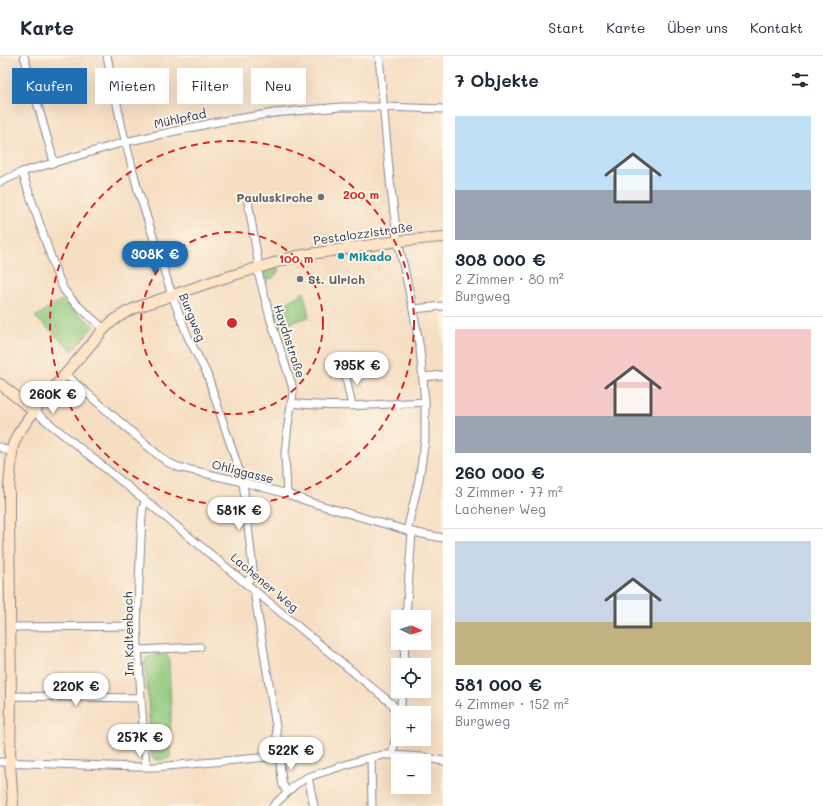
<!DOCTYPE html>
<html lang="de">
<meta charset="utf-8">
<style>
:root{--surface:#fff;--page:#f6f6f7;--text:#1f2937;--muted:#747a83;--line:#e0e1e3;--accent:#1f6fb2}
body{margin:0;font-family:Mali,sans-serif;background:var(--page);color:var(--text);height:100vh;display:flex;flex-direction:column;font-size:15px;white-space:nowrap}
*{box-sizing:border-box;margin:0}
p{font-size:13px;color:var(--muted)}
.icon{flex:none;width:22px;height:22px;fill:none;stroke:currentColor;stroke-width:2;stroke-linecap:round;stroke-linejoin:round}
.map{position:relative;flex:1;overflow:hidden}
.drawer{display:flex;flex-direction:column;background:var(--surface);width:380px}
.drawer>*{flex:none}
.hud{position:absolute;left:12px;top:12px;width:371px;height:36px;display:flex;gap:8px}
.needle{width:26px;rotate:94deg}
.controls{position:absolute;left:391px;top:554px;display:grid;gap:8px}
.controls a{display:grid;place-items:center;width:40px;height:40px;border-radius:0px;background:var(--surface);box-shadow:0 4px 16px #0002;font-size:20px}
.price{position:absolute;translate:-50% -34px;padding:0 9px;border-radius:14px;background:#fff;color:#222;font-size:13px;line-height:26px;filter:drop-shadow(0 1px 2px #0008)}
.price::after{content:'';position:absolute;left:50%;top:24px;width:12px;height:9px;margin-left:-6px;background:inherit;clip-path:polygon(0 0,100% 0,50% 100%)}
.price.active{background:var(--accent);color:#fff}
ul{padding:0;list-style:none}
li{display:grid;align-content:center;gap:8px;height:212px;padding:0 12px}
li+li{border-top:1px solid var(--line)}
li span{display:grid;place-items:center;height:124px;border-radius:0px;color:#555}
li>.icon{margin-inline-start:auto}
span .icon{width:72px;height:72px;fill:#fffc;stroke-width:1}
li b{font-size:17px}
h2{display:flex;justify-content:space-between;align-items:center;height:48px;padding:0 12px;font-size:17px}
.pill{padding:0 14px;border-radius:0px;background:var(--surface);box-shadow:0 4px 16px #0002;font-size:14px;line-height:36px}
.pill.active{background:var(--accent);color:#fff}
header{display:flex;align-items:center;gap:24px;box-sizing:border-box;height:56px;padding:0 20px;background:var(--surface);border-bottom:1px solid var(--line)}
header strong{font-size:19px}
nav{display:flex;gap:22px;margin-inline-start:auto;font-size:14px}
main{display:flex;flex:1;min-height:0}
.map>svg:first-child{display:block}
</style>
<header>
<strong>Karte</strong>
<nav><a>Start</a><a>Karte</a><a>Über uns</a><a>Kontakt</a></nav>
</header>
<main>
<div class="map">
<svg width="443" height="750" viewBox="0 0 443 750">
<rect width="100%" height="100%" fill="#fcf5e5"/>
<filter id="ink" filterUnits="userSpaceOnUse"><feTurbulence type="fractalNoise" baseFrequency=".025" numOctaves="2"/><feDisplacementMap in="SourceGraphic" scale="8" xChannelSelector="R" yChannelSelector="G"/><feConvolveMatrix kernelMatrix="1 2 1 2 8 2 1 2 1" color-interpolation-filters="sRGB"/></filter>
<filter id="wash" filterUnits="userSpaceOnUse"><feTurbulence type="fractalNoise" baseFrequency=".012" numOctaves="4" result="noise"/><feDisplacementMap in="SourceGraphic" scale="16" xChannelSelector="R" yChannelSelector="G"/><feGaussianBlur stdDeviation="0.9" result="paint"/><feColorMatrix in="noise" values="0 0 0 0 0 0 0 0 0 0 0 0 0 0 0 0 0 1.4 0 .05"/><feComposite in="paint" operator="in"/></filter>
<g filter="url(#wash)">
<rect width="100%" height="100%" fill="#f6dec3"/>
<g fill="#8ec77b" stroke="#547b6c">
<path d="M278,212L279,214L273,222L264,224L262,215Z"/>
<path d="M304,236L309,261L279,271L275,253Z"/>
<path d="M61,244L94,270L73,295L35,261Z"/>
<path d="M164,598L167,599L169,603L171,654L170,701C166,704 156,705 152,702L145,604L148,601Z"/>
</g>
</g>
<g filter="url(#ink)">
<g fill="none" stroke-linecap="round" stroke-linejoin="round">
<defs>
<g id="minor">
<path d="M24,0L54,106"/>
<path d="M107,0L122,72L138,134L172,239L188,281L207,318L243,426L253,514L251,521L246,527"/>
<path d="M379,0L390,125L397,180L413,253L420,293L425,346V384L419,424L407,475"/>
<path d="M22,116L56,216L64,234L74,246L104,273"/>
<path d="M0,126L22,116L125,86L217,66L274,57L341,51H383L443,53"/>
<path d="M248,145L259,211"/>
<path d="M257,212L271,265L292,329L293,337L288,368L285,398L287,438"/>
<path d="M413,253L443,250"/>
<path d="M344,313L352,350"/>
<path d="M65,318L157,398L167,406L178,411L243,426L287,438L313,447L412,476L443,482"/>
<path d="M423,321L443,319"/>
<path d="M291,347C336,352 380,349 425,346"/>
<path d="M34,355L146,445L255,535L392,648L398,657"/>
<path d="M0,391L6,394L12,396"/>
<path d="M146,445L143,451L142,460L137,570L141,642L146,711"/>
<path d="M255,535V541L276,671L282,724L283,729L287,736"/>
<path d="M406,561L412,476"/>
<path d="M10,571L137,570"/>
<path d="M138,594L200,591"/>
<path d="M404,609L405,587"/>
<path d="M11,640L141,642"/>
<path d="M398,659V657L401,649L402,635"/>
<path d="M392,699L398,672"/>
<path d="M371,701L372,750"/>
<path d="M0,706L136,711H156L280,700"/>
<path d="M308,721L314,750"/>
<path d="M273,750L295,729L308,721L364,703L383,699H392L422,701L443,705"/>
</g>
<g id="secondary">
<path d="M0,328L34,355"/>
<path d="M13,750L10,706L11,640L9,465V432L12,396L13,389L18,378L34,355L104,273C113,264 123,257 135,252L214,225L297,200L398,185L443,181"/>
</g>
</defs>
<use href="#minor" stroke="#888690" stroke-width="9"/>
<use href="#secondary" stroke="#888690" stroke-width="12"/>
<use href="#minor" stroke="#fff" stroke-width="7"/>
<use href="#secondary" stroke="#ffe4c6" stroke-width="10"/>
</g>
</g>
<g fill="none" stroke="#d62828" stroke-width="2" stroke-dasharray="7 5">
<circle cx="232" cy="267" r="91"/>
<circle cx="232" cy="267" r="182"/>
</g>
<g fill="#6b7280" stroke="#fcf5e5" stroke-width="1.5">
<circle cx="321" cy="141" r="4"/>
<circle cx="300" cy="223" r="4"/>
</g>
<circle fill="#0f9aa8" stroke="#fcf5e5" stroke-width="1.5" cx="341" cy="200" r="4"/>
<g text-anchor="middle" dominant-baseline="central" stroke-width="4" stroke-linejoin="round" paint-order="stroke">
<g font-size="12" fill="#1b2f5e" stroke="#fcf5e5">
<text transform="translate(180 62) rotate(-12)">Mühlpfad</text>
<text transform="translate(363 177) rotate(-8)">Pestalozzistraße</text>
<text transform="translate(193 261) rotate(68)">Burgweg</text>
<text transform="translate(290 285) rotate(72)">Haydnstraße</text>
<text transform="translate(243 415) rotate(14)">Ohliggasse</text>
<text transform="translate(265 526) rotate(40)">Lachener Weg</text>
<text transform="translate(128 578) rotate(-91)">Im Kaltenbach</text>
</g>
<g font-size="12" font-weight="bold" fill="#5b616d" stroke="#fcf5e5" text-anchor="end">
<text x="313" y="141">Pauluskirche</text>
<text x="308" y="223" text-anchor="start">St. Ulrich</text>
</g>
<g font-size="12" font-weight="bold" fill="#0d838f" stroke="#fcf5e5" text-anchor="start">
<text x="349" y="200">Mikado</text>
</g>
</g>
<circle cx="232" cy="267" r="6" fill="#d62828" stroke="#fcf5e5" stroke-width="2"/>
<g font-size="12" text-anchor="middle" font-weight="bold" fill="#d62828" stroke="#fcf5e5" stroke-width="4" stroke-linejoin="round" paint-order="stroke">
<text x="361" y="143">200 m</text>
<text x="296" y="207">100 m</text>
</g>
</svg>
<div class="controls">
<a><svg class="needle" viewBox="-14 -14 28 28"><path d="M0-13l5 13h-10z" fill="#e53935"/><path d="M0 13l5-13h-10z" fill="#747a83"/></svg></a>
<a><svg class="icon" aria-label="locate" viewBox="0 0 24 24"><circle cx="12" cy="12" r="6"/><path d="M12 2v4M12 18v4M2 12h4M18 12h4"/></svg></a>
<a>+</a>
<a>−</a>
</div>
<b class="price active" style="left:155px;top:219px">308K €</b>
<b class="price" style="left:357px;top:330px">795K €</b>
<b class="price" style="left:53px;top:359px">260K €</b>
<b class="price" style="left:239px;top:475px">581K €</b>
<b class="price" style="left:76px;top:651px">220K €</b>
<b class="price" style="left:140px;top:702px">257K €</b>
<b class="price" style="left:291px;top:715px">522K €</b>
<div class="hud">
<a class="pill active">Kaufen</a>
<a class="pill">Mieten</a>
<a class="pill">Filter</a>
<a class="pill">Neu</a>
</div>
</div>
<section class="drawer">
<h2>7 Objekte<svg class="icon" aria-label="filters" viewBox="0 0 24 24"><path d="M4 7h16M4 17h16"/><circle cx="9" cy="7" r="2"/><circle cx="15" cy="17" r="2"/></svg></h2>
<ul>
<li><span style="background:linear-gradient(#bfe0f5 60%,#9aa5b1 0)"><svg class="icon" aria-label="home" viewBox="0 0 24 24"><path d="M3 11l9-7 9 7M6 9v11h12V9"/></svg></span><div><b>308 000 €</b><p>2 Zimmer · 80 m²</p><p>Burgweg</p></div></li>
<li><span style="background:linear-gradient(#f6c9c9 70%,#9aa5b1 0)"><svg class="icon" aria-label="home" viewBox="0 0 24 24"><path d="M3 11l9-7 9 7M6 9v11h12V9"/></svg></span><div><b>260 000 €</b><p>3 Zimmer · 77 m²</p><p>Lachener Weg</p></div></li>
<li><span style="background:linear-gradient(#c9d6e8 65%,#c2b280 0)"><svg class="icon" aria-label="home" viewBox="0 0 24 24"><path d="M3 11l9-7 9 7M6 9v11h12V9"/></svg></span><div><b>581 000 €</b><p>4 Zimmer · 152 m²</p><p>Burgweg</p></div></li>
</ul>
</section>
</main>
